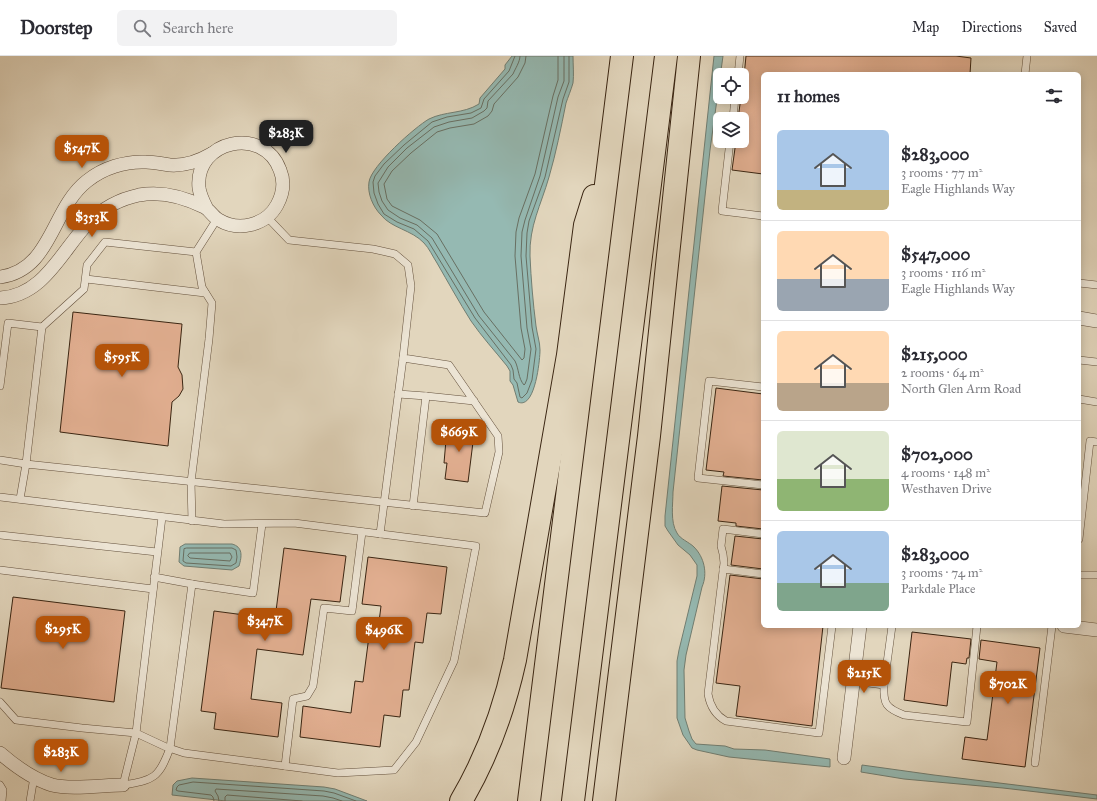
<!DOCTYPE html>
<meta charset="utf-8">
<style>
:root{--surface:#fff;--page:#f2f2f3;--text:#2b2b33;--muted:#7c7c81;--line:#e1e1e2;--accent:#b45309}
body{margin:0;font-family:"IM FELL Great Primer",serif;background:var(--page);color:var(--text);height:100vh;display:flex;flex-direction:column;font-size:15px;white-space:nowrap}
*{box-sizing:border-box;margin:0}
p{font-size:13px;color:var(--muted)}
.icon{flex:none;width:22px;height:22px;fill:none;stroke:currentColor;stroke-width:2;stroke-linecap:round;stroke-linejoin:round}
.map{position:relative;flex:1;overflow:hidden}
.sheet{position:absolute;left:761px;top:16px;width:320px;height:556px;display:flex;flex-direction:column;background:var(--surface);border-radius:6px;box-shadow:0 2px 10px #0003}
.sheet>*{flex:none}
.tools{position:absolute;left:713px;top:12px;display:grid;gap:8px}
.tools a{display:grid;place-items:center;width:36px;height:36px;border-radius:6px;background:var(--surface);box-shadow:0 2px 10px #0003;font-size:20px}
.price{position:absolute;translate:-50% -34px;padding:0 9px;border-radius:8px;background:var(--accent);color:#fff;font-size:13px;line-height:26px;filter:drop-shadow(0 1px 2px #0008)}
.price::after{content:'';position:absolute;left:50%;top:24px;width:12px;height:9px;margin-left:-6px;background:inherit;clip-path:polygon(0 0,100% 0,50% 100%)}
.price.current{background:#222;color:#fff}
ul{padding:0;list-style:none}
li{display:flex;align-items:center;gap:12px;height:100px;padding:0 16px}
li+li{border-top:1px solid var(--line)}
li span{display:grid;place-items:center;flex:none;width:112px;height:80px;border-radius:6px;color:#555}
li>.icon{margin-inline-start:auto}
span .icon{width:48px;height:48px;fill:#fffc;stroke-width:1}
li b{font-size:17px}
h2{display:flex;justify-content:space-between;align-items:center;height:48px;padding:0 16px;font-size:17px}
header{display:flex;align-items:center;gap:24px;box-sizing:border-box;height:56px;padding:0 20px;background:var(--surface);border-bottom:1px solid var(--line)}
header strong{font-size:19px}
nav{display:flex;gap:22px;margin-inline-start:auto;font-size:14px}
.search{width:280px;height:36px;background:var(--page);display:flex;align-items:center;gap:10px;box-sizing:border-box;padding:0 14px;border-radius:6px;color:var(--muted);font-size:15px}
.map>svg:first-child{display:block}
</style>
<header>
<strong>Doorstep</strong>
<div class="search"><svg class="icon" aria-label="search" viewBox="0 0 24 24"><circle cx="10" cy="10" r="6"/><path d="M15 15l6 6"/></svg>Search here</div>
<nav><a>Map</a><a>Directions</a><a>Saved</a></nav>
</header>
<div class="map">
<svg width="1097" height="745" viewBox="0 0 1097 745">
<rect width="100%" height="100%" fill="#e2d6bd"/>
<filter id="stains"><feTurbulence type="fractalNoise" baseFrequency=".005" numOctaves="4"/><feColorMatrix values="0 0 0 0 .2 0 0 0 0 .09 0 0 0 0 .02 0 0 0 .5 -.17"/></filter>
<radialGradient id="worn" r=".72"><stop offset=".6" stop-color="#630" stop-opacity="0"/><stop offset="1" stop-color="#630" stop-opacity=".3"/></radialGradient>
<g fill="#95b9b2" stroke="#717e72">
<path d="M512,0H573C573,9 574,19 573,27C571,34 568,41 566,47C561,72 556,97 549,121C541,149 529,170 530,200C531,223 533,247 536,270C537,278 540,286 540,294C540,304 535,354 518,346L513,329L510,325V315L507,310C495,295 482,281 471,265C459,246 448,226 437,207C433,201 429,192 424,187C412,174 391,172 381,159C373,151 367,137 369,126C371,110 415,71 429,63C445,55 463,58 479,48L480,42L505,13V9Z"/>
<path d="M714,0H723L710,94L673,436C673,448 670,466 677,477C680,483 689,486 694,491C704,501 708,517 702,531L686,599L684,614L685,662L689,675L692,683L696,688L725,690L734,693L765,694L830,703V711L729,701L697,694L692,692L683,679L677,662V605L679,594L697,520V509L690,499L678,489L668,475L665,470V460Z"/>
<path d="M185,488H232C243,491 242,500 239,510L232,514L184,510L179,506L180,491Z"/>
<path d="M862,709L934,719L1097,739V743L1003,732L904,723L861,716Z"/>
<path d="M192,722L324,731L335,733L367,745H226L172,739L173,729L177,725Z"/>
</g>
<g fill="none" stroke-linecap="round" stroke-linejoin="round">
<g stroke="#686f62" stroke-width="1">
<path d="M515,0L509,15L484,43L481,52L471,57L447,61L432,66L404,89L384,108L375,120L373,126L374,137L378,148L384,158L397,166L414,173L428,185L475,262L511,309L513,314L514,323L517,327L520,341L522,342L527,337L532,324L536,293L532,271L526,200L527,177L529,165L545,121L563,43L569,26V0"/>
<path d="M520,0C520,6 515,13 513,18L488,45L487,52L484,55L472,62L449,66L434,71L407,92L388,111L378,127L379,136L382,145L388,154L400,162L417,169L432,182L479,260L515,305C519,313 518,322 524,329L525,328L527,323L531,293L527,272L521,200L522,176L525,164L540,120L558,41L564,25V0"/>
<path d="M526,0L525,7L518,21L494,48L492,55L488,60L474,68L450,72L437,76L411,97L392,115L384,128L387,143L392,150L420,164L437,178L484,256L522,304L524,302L525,293L521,272L515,200L516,176L519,162L535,118L553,40L558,24V0"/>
<path d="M187,492H232L236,494L237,501L236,507L231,510L186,507L183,505L184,493Z"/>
<path d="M190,497H230L232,501L230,505L190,502L188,500Z"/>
<path d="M214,745L213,741L211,739L178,735L176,734L177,731L179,729L193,726L324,735L334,737L356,745"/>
<path d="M219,745L218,740L215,735L216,733L323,740L333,742L342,745"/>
<path d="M225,745V741L227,739L302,745"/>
</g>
</g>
<g fill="#e2af91" stroke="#3a2512">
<path d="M746,0H956L971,2L970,18H763V118L732,114L736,85H742V63H738L741,41H742Z"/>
<path d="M73,256L182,268L178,311L182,319L183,333L179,340L172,346L168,390L60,376Z"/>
<path d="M716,332L763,338V424L723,420L724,416L706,414Z"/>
<path d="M454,368L475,370L468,426L445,423L447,407H444L446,384L452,385Z"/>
<path d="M722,430L763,434V473L736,470V467L718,465Z"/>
<path d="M735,480L763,483V513L731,509Z"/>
<path d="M284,492L346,500L340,546L311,543L303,599L257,593L251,643L282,647L278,681L214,673L216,657L201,655L214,555L275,563Z"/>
<path d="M368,501L447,511L441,558L427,557L423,587L415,586L409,634H403L400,661L384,659L380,691L300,681L303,650L351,657L355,625L363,626L369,580L377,582L381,550L362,548Z"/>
<path d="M730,519L763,523V570H823L812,670L736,660L740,630L716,627Z"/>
<path d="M13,541L125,555L114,646L1,632Z"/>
<path d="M912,576L971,583L969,602H967L966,608L952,606L947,650L904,644Z"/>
<path d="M981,584L1040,592L1025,711L962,703L965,681L987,684L997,606L979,603Z"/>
</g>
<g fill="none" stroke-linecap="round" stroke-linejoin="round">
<defs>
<g id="lane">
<path d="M1025,18L1027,0"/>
<path d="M738,19L740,0"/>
<path d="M733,63L735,41"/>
<path d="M730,85L722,155L763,160"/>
<path d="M86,223L205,237"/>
<path d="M1079,227L1097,229"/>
<path d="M1079,304L1097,306"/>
<path d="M0,330L8,267L42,271L84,233L87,209L105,186L196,196L217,163"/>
<path d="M763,331L709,325L698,422L763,429"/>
<path d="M398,338L426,340L474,345"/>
<path d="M1079,343L1097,346"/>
<path d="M0,404L26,408L42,271"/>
<path d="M0,441L224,468L294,467L476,490L454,605L416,686L394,714L338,717L184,697L166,691L136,677L82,672L16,664L0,646"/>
<path d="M20,443L26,408L485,457L499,396L498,380L449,309L403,302L411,230L408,209L395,198L373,193L289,184L267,161"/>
<path d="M413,450L426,340"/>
<path d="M192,465L191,426L209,283L212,247L202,231L196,196"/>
<path d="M380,478L403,302"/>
<path d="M763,478L723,473L721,490L723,498L724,507L708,638C710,650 715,659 726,665L819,677L832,570"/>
<path d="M0,479L157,496"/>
<path d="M1079,483L1090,385L1097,386"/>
<path d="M723,513L763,518"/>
<path d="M0,514L153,533"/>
<path d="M1079,519H1097"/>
<path d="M154,521L192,528L170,692C159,722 154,724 123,729L136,677L162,461"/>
<path d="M192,528L253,537L262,468"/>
<path d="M853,625L884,629L892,570"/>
<path d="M884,629C883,648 886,652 904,659L967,666L977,570"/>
<path d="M1035,707L1052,570"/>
<path d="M285,710L293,643L307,640L313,630L324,552L352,555L362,476"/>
<path d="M0,729L3,734L2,745"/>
<path d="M30,745L34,721"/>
</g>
<g id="street">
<path d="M0,221C52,214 51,153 87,125C103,112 125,105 146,106C154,106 162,108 170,109C185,110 199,105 211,98"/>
<path d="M0,242C44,240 62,194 89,166C103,152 120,143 139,139C161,135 184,141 204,151C209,153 213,161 219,164C239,176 266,169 277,149C283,138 285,126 280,114C264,69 194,84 199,132C200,139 203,145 206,151"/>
<path d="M1079,262L1097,265"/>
<path d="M1064,570L1097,574"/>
<path d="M0,697C15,710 33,723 52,729C70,734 104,729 123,729"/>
<path d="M844,702L860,570"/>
</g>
<g id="highway">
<path d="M461,745C487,701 504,654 515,604L568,299L585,169L594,140"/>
<path d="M529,745L622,0"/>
<path d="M573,745L666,0"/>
<path d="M604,745L649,380L689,0"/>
</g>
</defs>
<use href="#lane" stroke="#64513d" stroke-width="8"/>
<use href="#street" stroke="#64513d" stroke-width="14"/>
<use href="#highway" stroke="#3a2512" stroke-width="24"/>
<use href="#lane" stroke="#ece4d4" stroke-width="7"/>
<use href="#street" stroke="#ece4d4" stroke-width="13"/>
<use href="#highway" stroke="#e2d6bd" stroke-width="22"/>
</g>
<rect width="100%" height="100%" filter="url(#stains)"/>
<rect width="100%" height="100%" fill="url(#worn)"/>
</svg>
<div class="tools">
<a><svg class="icon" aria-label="locate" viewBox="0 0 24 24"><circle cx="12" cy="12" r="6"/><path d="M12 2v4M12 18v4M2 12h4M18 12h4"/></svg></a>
<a><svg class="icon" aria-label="layers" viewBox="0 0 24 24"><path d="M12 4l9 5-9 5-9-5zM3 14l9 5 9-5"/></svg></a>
</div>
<b class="price current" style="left:286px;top:98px">$283K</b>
<b class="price" style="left:82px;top:113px">$547K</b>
<b class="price" style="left:92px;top:182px">$353K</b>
<b class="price" style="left:122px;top:322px">$595K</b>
<b class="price" style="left:459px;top:397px">$669K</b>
<b class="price" style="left:265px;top:586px">$347K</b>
<b class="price" style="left:63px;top:594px">$295K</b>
<b class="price" style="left:384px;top:595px">$496K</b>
<b class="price" style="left:864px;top:638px">$215K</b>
<b class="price" style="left:1008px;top:649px">$702K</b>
<b class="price" style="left:61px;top:717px">$283K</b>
<section class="sheet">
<h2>11 homes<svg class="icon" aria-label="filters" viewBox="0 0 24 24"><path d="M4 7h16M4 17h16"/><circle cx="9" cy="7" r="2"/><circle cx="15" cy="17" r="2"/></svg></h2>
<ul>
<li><span style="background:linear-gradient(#a9c7e8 75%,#c2b280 0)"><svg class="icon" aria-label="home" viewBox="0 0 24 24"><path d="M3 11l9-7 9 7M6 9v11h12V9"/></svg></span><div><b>$283,000</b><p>3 rooms · 77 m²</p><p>Eagle Highlands Way</p></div></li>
<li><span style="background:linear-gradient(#ffd9b3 60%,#9aa5b1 0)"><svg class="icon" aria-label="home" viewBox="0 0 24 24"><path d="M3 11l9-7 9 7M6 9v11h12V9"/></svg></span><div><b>$547,000</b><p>3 rooms · 116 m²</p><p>Eagle Highlands Way</p></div></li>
<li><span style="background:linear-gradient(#ffd9b3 65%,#b9a48a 0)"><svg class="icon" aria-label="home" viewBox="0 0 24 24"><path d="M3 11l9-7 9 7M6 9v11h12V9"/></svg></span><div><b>$215,000</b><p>2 rooms · 64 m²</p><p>North Glen Arm Road</p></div></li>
<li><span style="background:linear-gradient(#dfe7d0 60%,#8fb573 0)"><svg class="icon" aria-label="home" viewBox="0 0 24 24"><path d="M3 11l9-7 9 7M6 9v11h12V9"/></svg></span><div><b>$702,000</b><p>4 rooms · 148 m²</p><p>Westhaven Drive</p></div></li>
<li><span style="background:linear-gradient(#a9c7e8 65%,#7fa58c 0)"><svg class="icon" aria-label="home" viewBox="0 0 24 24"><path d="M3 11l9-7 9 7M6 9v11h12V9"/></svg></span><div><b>$283,000</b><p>3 rooms · 74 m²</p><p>Parkdale Place</p></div></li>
</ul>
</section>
</div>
